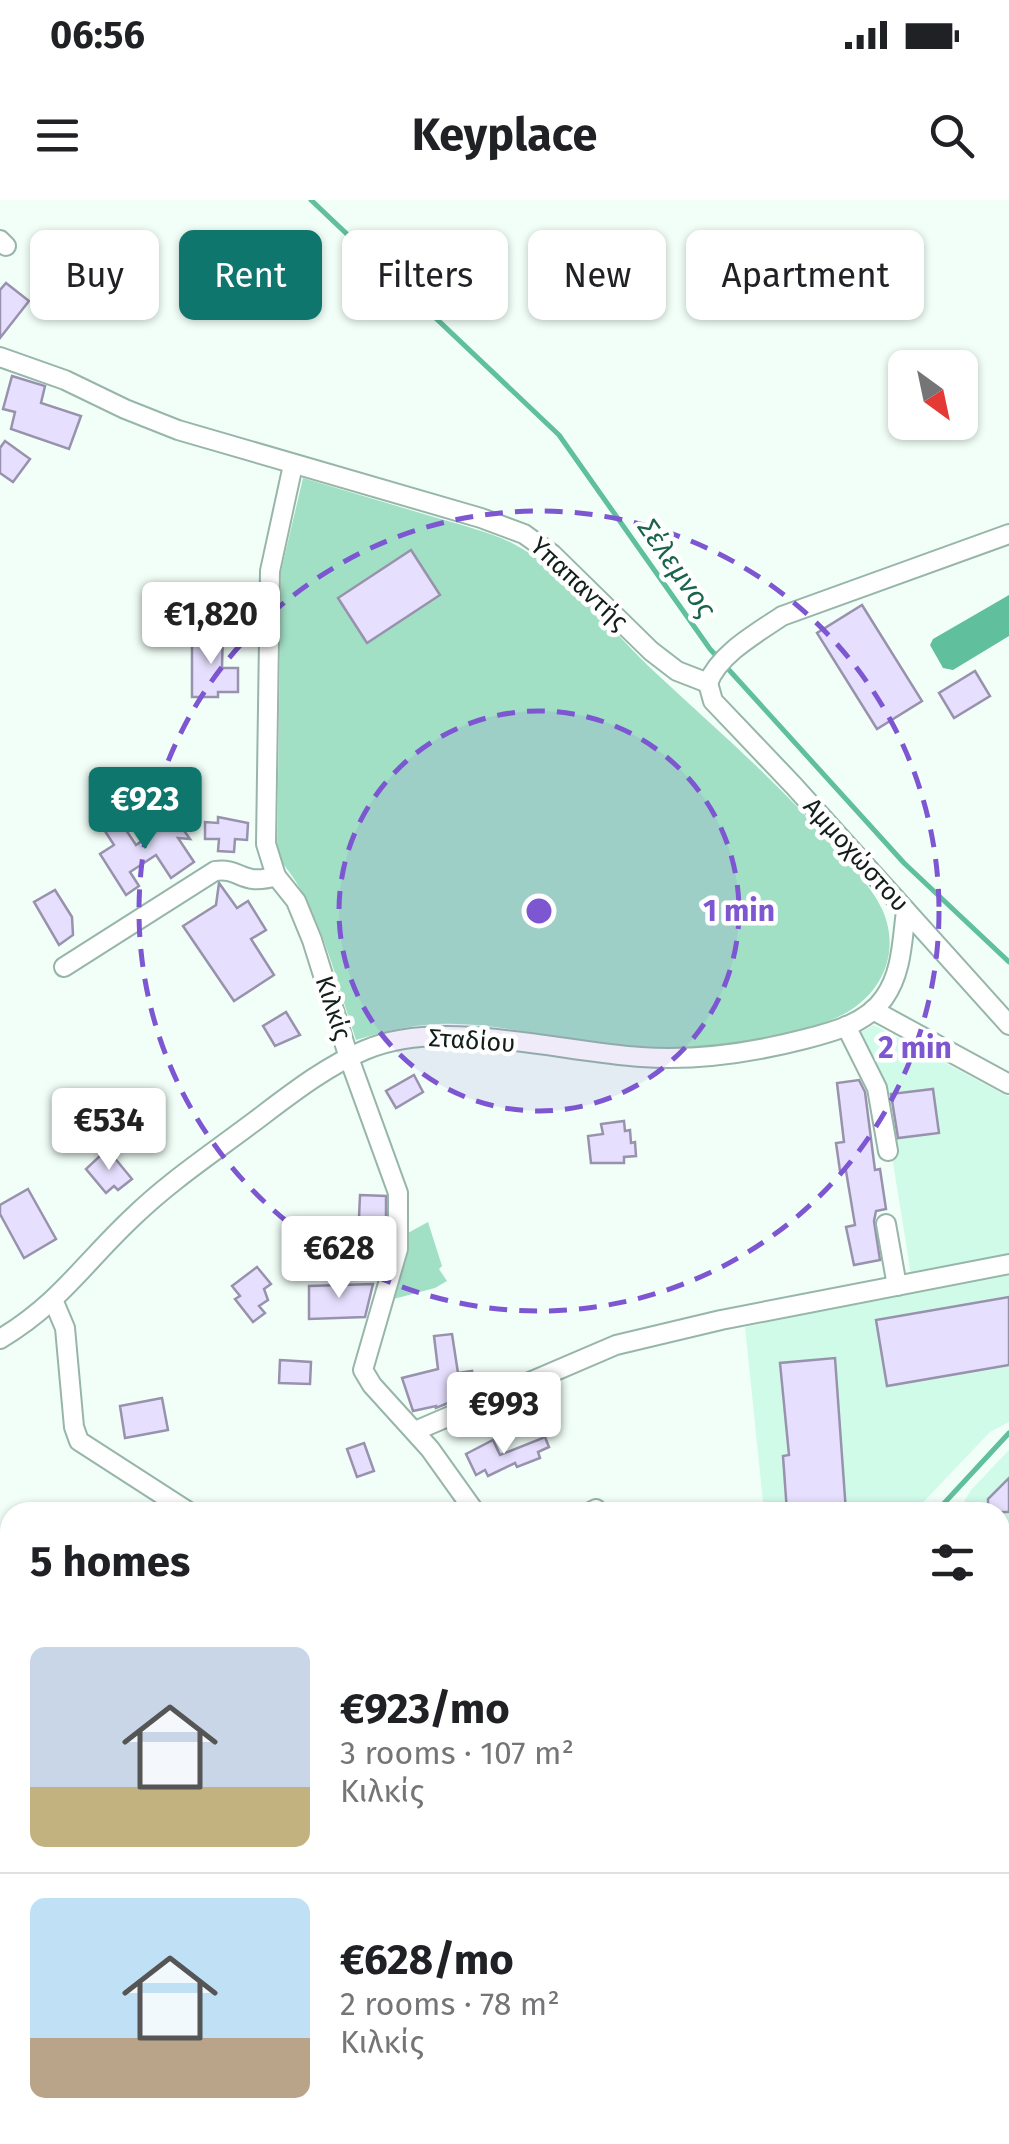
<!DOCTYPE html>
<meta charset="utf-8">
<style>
:root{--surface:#fff;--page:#f2f2f2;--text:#202124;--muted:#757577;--line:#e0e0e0;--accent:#0f766e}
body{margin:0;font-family:"Fira Sans",sans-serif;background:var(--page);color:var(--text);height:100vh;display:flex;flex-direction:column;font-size:38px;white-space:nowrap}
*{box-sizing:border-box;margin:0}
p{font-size:32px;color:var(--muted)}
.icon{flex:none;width:55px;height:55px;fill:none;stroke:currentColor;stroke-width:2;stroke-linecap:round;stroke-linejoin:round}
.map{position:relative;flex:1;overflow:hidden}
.drawer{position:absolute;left:0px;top:1302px;width:1010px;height:642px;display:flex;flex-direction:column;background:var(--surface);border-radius:30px 30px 0 0;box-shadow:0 2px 8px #0004}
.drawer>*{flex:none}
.guide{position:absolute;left:30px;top:30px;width:950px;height:90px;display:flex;gap:20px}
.needle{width:65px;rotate:147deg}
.buttons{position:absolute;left:888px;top:150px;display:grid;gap:20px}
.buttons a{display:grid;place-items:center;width:90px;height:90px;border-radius:15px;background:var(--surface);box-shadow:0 2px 8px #0004;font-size:50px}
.price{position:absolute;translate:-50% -85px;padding:0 22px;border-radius:10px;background:#fff;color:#222;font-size:32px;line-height:65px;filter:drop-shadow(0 2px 5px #0008)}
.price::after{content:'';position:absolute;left:50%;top:60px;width:30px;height:22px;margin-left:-15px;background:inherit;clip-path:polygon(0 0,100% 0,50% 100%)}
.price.on{background:var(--accent);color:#fff}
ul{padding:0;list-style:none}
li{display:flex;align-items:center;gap:30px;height:250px;padding:0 30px}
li+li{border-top:2px solid var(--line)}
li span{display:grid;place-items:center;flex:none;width:280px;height:200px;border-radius:15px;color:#555}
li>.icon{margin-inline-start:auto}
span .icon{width:120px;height:120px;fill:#fffc;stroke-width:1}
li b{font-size:42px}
h2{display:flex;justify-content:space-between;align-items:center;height:120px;padding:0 30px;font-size:42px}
.pill{padding:0 35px;border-radius:15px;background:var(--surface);box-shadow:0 2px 8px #0004;font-size:35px;line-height:90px}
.pill.on{background:var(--accent);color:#fff}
.status{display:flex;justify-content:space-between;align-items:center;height:70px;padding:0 50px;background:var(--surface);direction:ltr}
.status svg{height:28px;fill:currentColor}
header{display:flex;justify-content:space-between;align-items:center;height:130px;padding:0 30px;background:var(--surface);font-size:45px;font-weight:700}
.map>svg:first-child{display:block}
</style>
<div class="status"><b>06:56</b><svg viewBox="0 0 49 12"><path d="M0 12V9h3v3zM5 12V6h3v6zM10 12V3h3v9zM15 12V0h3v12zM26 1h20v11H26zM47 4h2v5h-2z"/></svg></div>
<header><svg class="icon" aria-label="menu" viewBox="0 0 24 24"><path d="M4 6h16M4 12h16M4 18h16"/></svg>Keyplace<svg class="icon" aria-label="search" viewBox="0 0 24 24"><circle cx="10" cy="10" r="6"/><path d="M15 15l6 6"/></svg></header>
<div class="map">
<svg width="1009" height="1944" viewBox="0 0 1009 1944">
<rect width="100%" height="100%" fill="#f2fff9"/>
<g fill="#d1fbe9">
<path d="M874,825L1009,897V1058L912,1081L880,882L857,834Z"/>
<path d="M1009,1070V1222L990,1232L914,1312H764L745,1127Z"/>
<path d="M1009,1250V1372H1000V1312H958L971,1290Z"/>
<path d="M1009,1586V1720H1000V1589Z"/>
<path d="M1009,1735V1944H759V1935H1000V1736Z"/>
<path d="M0,1770L10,1771V1910L0,1913Z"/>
</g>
<g fill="#a2e0c6">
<path d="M303,278C347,291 390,304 434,317C460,325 488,331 512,343C570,373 611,432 658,475C717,530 778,582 831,644C849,664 870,684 882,709C902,753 881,796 840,816C771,849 685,854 610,846C555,840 493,821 438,824C409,825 383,832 356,840C336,781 319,702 277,657L281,371Z"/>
<path d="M428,1022L442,1066L439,1069L447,1081L435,1088L390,1100L406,1034Z"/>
</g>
<path fill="#60bf9c" d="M1009,395V436L953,470L943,468L930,445L933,439Z"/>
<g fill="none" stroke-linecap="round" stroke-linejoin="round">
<g stroke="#60bf9c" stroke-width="5">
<path d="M311,0L559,235L710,449L904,663L1009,762"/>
<path d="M936,1312L1009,1233"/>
<path d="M0,1943L21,1935"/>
</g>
</g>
<g fill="#e6e0fe" stroke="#9892ad" stroke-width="2.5">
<path d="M6,83L29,101L0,138V90Z"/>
<path d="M12,176L45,186L41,203L81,216L69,249L11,229L15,212L3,209Z"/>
<path d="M5,241L30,259L13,282L0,273V248Z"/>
<path d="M411,350L440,395L367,443L338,398Z"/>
<path d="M862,405L922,501L877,529L817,433Z"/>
<path d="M199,430H223L222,468H238V492H218V497H192V442H199Z"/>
<path d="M975,471L990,496L954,518L939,493Z"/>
<path d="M218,617L248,623L247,640L235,639L234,652L218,651L219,639H205V622L218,623Z"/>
<path d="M118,618L136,645L175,618L190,639L178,638L194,662L171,678L156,655L130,672L139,686L126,695L100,654L114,645L103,628Z"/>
<path d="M219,683L237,708L248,701L266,730L251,739L274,775L234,801L183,726L216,705Z"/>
<path d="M55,690L72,717L73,735L59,745L34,702Z"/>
<path d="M286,812L300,835L275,846L263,826Z"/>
<path d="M414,875L423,892L396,908L386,891Z"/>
<path d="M859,880L865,892L875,970L880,969L886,1009L876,1011L874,1021L880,1060L854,1065L846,1027L855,1025L846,971H840L836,943L844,942L837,883Z"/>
<path d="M933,889L939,933L898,938L891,894Z"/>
<path d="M624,921L625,931L630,930L631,943L635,942L636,956L624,957V963H591L588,936L603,934L601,924Z"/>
<path d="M103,953L109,960L113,956L132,979L118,990L114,986L106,993L86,969Z"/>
<path d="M28,989L56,1039L24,1058L0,1014V1005Z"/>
<path d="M360,995L386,996V1019L359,1018Z"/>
<path d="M257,1067L271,1084L264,1089L268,1100L259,1106L265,1113L253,1122L235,1099L240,1096L232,1086Z"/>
<path d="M373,1084L365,1117L309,1119V1086Z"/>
<path d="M1009,1097V1165L887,1186L876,1120Z"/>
<path d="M452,1134L458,1173L472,1171L475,1192L436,1208V1206L413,1211L402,1178L438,1169L434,1136Z"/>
<path d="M835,1158L846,1312H787L783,1256L789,1255L780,1163Z"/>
<path d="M280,1160L311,1162L310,1184L279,1183Z"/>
<path d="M162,1198L168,1230L125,1238L120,1206Z"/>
<path d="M545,1237L549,1247L538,1252L540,1258L517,1267L515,1263L488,1276L485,1270L476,1275L466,1254L493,1240L500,1255Z"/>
<path d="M364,1243L374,1271L357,1277L347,1249Z"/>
<path d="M1009,1278V1312H988V1299Z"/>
</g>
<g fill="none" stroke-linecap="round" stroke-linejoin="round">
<defs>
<g id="minor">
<path d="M0,40L6,46"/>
<path d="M0,157L65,180L125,209L178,230L481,318L524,334L552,354L651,451L677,471L708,483C719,454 757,433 782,416L1009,334"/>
<path d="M293,265L270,371L266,644L276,676L296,701L312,740L349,858L398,993V1049L363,1170L372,1185L430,1249L475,1312"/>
<path d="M708,483L713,501L794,586L1009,825"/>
<path d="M64,767L215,671C241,667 241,687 276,676"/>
<path d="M873,810L1009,884"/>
<path d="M846,826L877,888L888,951"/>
<path d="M886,1024L897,1086"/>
<path d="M54,1102L65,1128L74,1227L79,1241L189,1312"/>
<path d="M0,1139C60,1103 84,1063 133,1017C169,982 211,954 251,924C287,897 324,867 365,850C441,817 559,852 641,857C697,861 751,853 805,839C833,832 867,823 884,798C902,773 902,741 906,711"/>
<path d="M415,1231L616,1145L721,1120L1009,1064"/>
<path d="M590,1312L596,1309"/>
<path d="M1000,1489L1009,1488"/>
<path d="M0,1624L10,1631"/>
<path d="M67,1944L110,1935"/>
<path d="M171,1944L173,1935"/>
<path d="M343,1944L347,1935"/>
</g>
</defs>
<use href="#minor" stroke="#97b6a9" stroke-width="22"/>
<use href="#minor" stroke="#fff" stroke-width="18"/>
</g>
<circle cx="539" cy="711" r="200" fill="#7d57d1" fill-opacity=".12"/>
<g fill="none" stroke="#7d57d1" stroke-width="5" stroke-dasharray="18 12">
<circle cx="539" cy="711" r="200"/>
<circle cx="539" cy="711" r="400"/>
</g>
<g text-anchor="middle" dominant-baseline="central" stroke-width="9" stroke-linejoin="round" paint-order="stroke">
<g font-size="25" fill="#121e19" stroke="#fff">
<text transform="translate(579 384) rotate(43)">Υπαπαντής</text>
<text transform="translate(856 655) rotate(48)">Αμμοχώστου</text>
<text transform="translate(333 808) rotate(72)">Κιλκίς</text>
<text transform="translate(472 841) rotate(4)">Σταδίου</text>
</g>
<g font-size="28" font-style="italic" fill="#1a634c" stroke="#fff">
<text transform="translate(677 368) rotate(55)">Σέλεμνος</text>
</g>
</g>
<circle cx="539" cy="711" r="15" fill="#7d57d1" stroke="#fff" stroke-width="5"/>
<g font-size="30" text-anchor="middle" font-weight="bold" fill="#7d57d1" stroke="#fff" stroke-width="9" stroke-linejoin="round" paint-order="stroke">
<text x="739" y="721">1 min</text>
<text x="915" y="858">2 min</text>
</g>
</svg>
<div class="buttons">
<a><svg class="needle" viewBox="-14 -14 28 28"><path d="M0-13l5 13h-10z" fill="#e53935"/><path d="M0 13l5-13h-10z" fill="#757577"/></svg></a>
</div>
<b class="price" style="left:211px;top:467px">€1,820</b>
<b class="price on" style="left:145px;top:652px">€923</b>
<b class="price" style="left:109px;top:973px">€534</b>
<b class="price" style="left:339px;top:1101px">€628</b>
<b class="price" style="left:504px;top:1257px">€993</b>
<div class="guide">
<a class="pill">Buy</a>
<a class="pill on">Rent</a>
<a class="pill">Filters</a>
<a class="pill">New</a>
<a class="pill">Apartment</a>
</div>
<section class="drawer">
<h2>5 homes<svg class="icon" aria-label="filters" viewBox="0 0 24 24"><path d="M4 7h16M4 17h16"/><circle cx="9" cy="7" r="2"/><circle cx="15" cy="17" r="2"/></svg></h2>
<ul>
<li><span style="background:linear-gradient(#c9d6e8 70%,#c2b280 0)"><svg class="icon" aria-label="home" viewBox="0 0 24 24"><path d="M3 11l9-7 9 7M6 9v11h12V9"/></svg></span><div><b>€923/mo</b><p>3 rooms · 107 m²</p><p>Κιλκίς</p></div></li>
<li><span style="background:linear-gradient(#bfe0f5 70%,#b9a48a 0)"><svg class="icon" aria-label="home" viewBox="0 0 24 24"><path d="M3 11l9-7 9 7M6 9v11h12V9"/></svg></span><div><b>€628/mo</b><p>2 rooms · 78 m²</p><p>Κιλκίς</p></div></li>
</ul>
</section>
</div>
